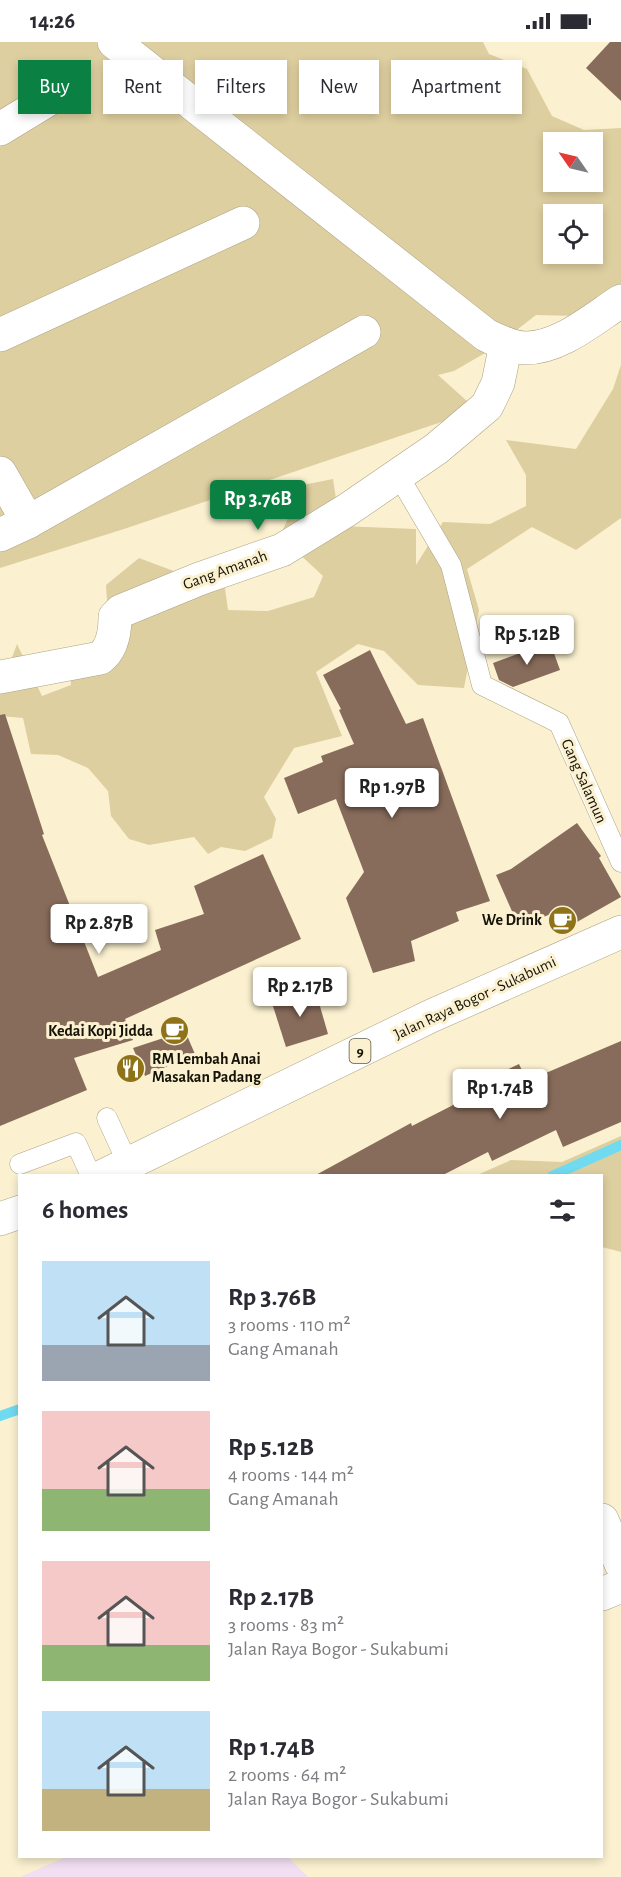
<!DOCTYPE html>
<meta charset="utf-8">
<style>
:root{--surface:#fff;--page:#f2f2f3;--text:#2b2b33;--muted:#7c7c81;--accent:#0b8043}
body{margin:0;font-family:"Alegreya Sans",sans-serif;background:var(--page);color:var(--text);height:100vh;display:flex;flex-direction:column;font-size:22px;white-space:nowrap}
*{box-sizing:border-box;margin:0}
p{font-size:20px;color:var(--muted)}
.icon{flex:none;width:33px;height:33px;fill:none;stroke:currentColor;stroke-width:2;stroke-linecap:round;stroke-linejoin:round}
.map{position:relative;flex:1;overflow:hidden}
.sheet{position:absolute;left:18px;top:1132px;width:585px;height:684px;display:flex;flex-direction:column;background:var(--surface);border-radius:0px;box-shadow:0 3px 9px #0003}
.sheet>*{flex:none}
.banner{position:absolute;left:18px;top:18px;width:585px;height:54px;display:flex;gap:12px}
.needle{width:39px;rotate:304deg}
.tools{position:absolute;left:543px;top:90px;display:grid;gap:12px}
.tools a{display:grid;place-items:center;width:60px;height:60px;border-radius:0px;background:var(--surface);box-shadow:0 3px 9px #0003;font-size:30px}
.price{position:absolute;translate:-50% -51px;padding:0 14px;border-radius:6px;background:#fff;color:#222;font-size:20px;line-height:39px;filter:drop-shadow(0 2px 3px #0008)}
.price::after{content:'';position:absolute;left:50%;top:36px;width:18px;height:14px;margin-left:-9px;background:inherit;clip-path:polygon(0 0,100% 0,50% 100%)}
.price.active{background:var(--accent);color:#fff}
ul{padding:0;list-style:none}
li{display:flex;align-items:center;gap:18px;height:150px;padding:0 24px}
li span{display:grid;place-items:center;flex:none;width:168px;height:120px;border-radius:0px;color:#555}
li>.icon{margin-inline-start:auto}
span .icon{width:72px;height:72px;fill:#fffc;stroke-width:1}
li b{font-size:26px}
h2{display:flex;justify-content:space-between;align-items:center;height:72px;padding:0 24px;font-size:26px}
.tag{padding:0 21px;border-radius:0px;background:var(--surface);box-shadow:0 3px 9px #0003;font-size:21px;line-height:54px}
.tag.active{background:var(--accent);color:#fff}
.status{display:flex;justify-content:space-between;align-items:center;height:42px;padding:0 30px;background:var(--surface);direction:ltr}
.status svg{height:16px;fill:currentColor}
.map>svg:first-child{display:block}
</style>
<div class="status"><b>14:26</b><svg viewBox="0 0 49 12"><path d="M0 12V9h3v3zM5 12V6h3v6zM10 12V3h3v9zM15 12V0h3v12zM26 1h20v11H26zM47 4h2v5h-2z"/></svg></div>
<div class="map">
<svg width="621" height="1835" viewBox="0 0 621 1835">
<rect width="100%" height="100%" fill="#fbf1d0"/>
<path fill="#f2e0f2" d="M66,1815H288L308,1835H20Z"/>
<g fill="#decfa0" fill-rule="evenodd">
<path d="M0,0H483L489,12L527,27L552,74L584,88L621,86V261L577,274L536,273L492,307L454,329L438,333L477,368L124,487L0,526ZM554,100H592V140H554ZM554,172H592V212H554Z"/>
<path d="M621,323V476L576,508L532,485L467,527L479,568L464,646L418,643L384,609L358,602L316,630L342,694L294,706L264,755L276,777L272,796L245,809L221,805L208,812L194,795L149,803L129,797L111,774L108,749L88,726L58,713L31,712L23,676L0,674V640L4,637L17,602L42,654L71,643L68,606L97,615L109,589L106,543L139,516L179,531L223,532L228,568L268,569L314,555L323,534L280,494L303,443L333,437L340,484L416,487V523L443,480L490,482L526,464V433L506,398L576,407L613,347Z"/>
<path d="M621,1094V1210L602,1205V1134H475L511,1118L562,1120Z"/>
</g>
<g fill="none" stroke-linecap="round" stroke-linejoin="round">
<g stroke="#70daf0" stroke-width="10">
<path d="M552,1134L621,1103"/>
<path d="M0,1374L20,1367"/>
</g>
</g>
<g fill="#886c5b">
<path d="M610,0H621V59L586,26Z"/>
<path d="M550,600L560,628L513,645L499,638L493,621Z"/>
<path d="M370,608L406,682L423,676L490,859L456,870L459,879L411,899L415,919L373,931L346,856L364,830L336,757L298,772L284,736L323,720L321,714L354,702L339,668L341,667L323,633Z"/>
<path d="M5,672L44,792L42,793L98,935L161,908L155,888L204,872L194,844L263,812L301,897L125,977L133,998L74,1016L87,1048L0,1084V673Z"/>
<path d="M577,781L601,814L599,816L621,855L577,880L568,865L519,885L496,833L511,827Z"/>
<path d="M315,947L328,992L286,1005L272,961Z"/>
<path d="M185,989L195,1012L145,1034L133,1006Z"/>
<path d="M621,999V1080L563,1105L556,1088L492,1119L488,1110L441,1134H314L411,1081L412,1084L463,1058L459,1051L519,1022L527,1039Z"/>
</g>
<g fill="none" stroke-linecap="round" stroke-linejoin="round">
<defs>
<g id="service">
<path d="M398,433L451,523L482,643L559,681L621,820"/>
<path d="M107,1076L128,1122"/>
<path d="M20,1122L76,1101L91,1134"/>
</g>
<g id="minor">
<path d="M114,0L486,293C498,299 512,306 526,306C560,306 593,277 621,259"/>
<path d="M0,87L69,45"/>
<path d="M0,293L243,181"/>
<path d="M0,431L28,480L364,290"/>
<path d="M0,493L28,480"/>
<path d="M0,635L100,616C112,607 115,589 115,575L121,569L199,537L282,508L347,468L398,433L436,407L487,364L498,341L506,302"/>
<path d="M602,1478L621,1522"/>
<path d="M602,1552L621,1544"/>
</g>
<g id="trunk">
<path d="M103,1134L431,974L621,890"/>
<path d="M0,1177L20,1170"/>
</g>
</defs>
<use href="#service" stroke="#aca284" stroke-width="21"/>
<use href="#minor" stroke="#aca284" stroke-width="34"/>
<use href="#trunk" stroke="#aca284" stroke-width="34"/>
<use href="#service" stroke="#fff" stroke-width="20"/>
<use href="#minor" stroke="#fff" stroke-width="33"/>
<use href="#trunk" stroke="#fff" stroke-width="33"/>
</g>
<defs>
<symbol id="cafe-disc" viewBox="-11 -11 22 22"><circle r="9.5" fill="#8e7318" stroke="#fbf1d0"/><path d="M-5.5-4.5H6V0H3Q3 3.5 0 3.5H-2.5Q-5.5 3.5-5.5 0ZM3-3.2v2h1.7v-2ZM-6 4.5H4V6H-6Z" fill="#fff"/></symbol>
<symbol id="restaurant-disc" viewBox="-11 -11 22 22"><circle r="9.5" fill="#8e7318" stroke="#fbf1d0"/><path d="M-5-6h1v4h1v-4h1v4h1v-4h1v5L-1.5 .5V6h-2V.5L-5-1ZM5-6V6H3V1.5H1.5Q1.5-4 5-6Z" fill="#fff"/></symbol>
</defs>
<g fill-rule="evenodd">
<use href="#cafe-disc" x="546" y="862" width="33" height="33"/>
<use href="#cafe-disc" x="158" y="972" width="33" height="33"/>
<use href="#restaurant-disc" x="114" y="1010" width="33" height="33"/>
</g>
<g text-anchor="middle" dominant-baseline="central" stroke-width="6" stroke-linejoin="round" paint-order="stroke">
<rect fill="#fbf1d0" stroke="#5b5644" stroke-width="1.5" x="349.5" y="997" width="21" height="24" rx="4.5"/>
<g font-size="15" font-weight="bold" fill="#161308">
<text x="360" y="1009">9</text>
</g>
<g font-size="16" fill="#161308" stroke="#fbf1d0">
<text transform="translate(225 528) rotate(-20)">Gang Amanah</text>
<text transform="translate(584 739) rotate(66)">Gang Salamun</text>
<text transform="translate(475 956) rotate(-25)">Jalan Raya Bogor - Sukabumi</text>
</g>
<g font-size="16" font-weight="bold" fill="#161308" stroke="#fbf1d0" text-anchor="end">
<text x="542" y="878">We Drink</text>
<text x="153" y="989">Kedai Kopi Jidda</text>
<text x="152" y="1017" text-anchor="start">RM Lembah Anai<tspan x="152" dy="18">Masakan Padang</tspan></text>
</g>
</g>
</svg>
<div class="tools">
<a><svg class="needle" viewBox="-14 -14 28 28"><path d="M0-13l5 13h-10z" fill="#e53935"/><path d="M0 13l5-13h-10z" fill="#7c7c81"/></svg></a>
<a><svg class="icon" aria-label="locate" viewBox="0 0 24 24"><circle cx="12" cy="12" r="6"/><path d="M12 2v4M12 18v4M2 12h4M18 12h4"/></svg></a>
</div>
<b class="price active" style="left:258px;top:489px">Rp 3.76B</b>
<b class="price" style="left:527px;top:624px">Rp 5.12B</b>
<b class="price" style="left:392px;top:777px">Rp 1.97B</b>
<b class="price" style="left:99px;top:913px">Rp 2.87B</b>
<b class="price" style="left:300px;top:976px">Rp 2.17B</b>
<b class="price" style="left:500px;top:1078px">Rp 1.74B</b>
<div class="banner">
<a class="tag active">Buy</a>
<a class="tag">Rent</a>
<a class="tag">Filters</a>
<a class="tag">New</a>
<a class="tag">Apartment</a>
</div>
<section class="sheet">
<h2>6 homes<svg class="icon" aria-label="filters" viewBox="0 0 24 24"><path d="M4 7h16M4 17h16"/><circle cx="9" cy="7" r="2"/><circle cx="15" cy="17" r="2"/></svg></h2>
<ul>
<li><span style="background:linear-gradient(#bfe0f5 70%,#9aa5b1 0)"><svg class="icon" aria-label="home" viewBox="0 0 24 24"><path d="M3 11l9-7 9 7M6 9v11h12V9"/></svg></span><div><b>Rp 3.76B</b><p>3 rooms · 110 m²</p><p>Gang Amanah</p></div></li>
<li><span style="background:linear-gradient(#f6c9c9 65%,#8fb573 0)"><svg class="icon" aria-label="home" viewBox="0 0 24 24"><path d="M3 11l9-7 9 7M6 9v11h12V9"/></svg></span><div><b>Rp 5.12B</b><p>4 rooms · 144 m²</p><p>Gang Amanah</p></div></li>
<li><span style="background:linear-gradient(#f6c9c9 70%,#8fb573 0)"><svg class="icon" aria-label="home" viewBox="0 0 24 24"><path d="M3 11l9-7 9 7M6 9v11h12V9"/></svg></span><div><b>Rp 2.17B</b><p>3 rooms · 83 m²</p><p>Jalan Raya Bogor - Sukabumi</p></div></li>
<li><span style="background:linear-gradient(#bfe0f5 65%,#c2b280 0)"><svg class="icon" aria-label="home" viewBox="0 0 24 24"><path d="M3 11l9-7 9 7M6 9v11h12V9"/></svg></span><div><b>Rp 1.74B</b><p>2 rooms · 64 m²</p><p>Jalan Raya Bogor - Sukabumi</p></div></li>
</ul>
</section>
</div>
